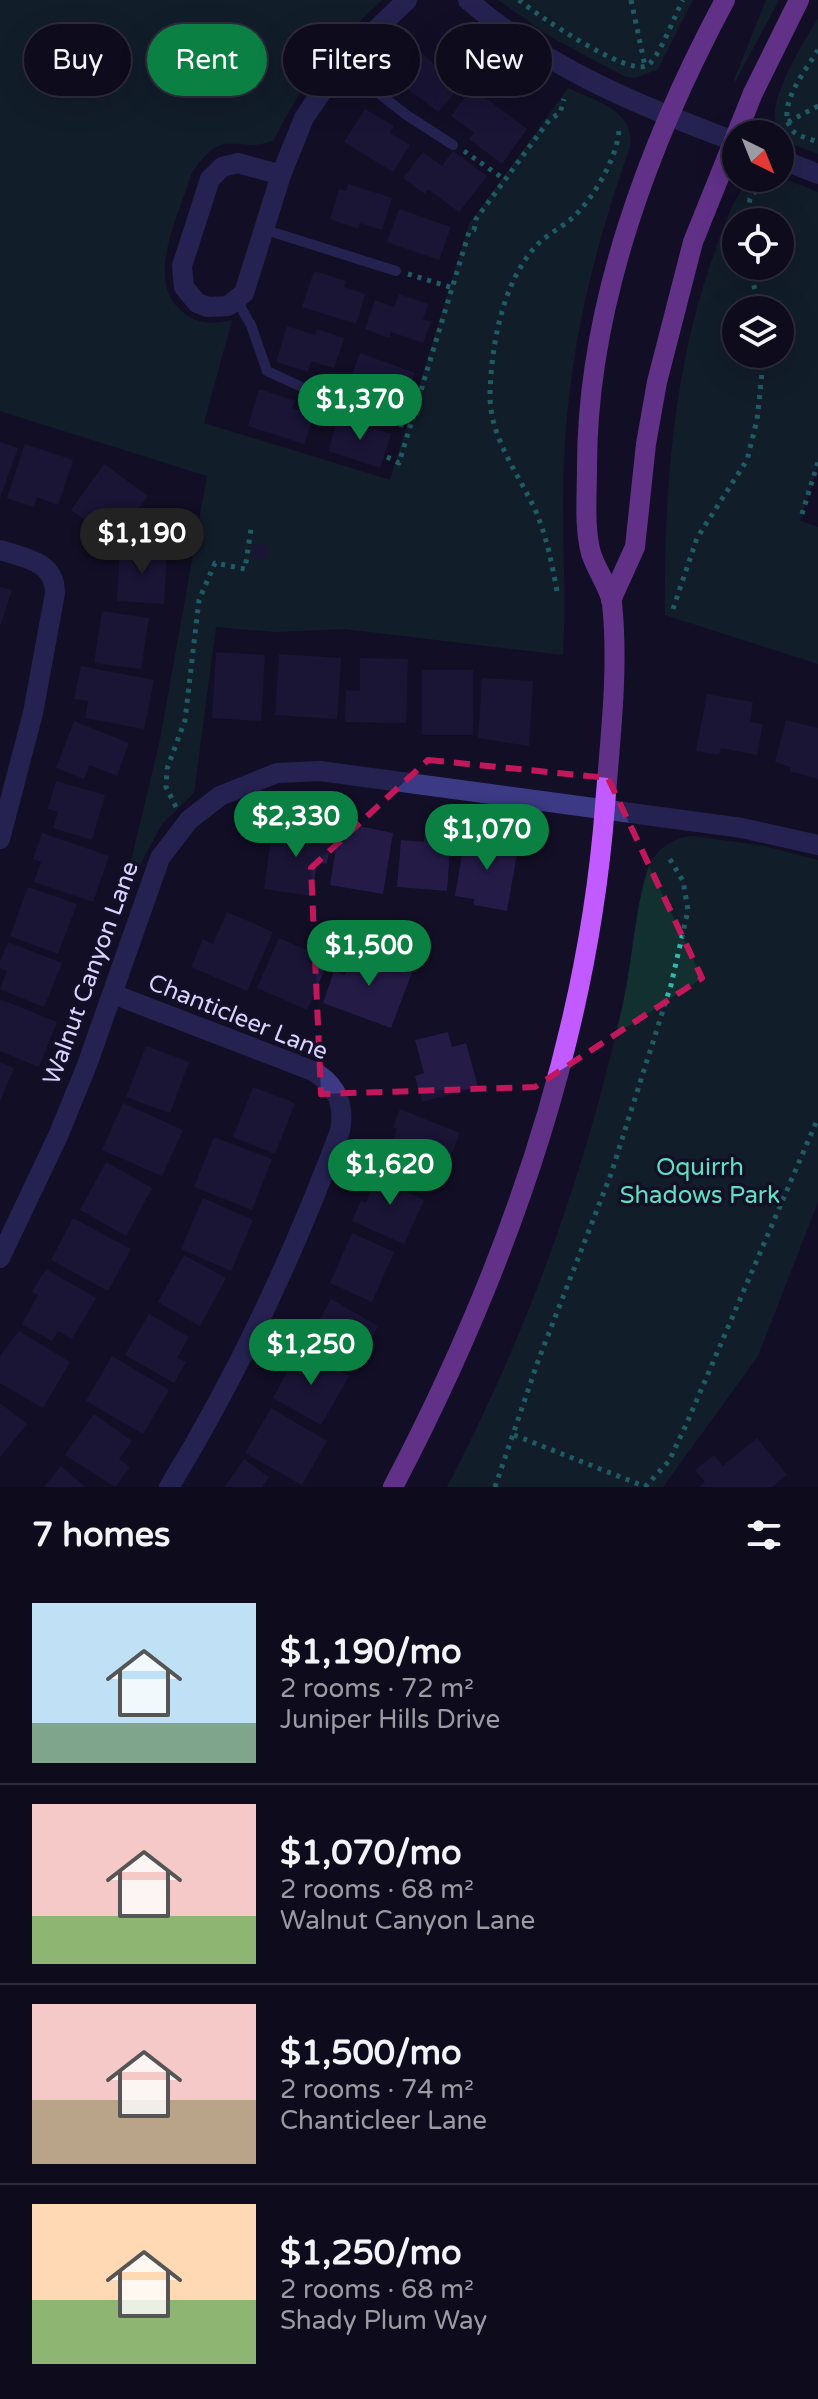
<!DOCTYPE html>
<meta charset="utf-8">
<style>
:root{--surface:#0e0b1c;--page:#171425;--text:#f1f3f6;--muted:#9b9ba3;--line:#2e2b3b;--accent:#0b8043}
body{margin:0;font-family:"Varela Round",sans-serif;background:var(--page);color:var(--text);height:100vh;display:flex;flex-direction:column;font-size:30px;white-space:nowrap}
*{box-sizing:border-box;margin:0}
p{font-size:26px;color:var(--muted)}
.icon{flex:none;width:44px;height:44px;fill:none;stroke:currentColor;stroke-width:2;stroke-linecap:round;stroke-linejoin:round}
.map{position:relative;height:1487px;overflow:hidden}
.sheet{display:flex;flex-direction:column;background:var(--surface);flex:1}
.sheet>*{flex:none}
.top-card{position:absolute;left:24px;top:24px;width:770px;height:72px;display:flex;gap:16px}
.needle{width:52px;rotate:137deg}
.fabs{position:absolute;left:722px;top:120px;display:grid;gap:16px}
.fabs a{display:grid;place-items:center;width:72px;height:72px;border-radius:50%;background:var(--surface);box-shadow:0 8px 32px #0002,0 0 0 2px var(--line);font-size:40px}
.price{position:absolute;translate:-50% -68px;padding:0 18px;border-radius:28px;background:var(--accent);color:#fff;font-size:26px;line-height:52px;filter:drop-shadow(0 2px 4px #0008)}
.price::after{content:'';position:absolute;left:50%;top:48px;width:24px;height:18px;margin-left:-12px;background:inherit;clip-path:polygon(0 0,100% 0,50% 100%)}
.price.on{background:#222;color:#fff}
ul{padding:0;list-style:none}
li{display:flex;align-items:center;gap:24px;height:200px;padding:0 32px}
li+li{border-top:2px solid var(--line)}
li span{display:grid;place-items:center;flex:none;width:224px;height:160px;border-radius:0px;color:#555}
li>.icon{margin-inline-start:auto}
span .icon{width:96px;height:96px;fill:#fffc;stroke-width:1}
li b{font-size:34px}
h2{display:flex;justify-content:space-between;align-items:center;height:96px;padding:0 32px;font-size:34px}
.tag{padding:0 28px;border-radius:36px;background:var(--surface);box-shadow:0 8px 32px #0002,0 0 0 2px var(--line);font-size:28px;line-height:72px}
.tag.on{background:var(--accent);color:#fff}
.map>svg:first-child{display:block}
</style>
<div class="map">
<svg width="818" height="1487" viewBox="0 0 818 1487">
<rect width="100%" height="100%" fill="#130f26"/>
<g fill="#12302f" fill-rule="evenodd">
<path d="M0,0H382C333,46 304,79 274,140C239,156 223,122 191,175C179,215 142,283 185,314C200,325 214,324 232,320L204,423L390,480L469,224L568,88C595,101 635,110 630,147C596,242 571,341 565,443C560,514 567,584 563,655L344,629L275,632L216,627L194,793L162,824L122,898L160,740L207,476L0,411Z"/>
<path d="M498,0H693L658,69L636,78L626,77L554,39Z"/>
<path d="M766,0H779L735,82L734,80Z"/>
<path d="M818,18V154C806,149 787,145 779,133C761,107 804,43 818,18Z"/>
<path d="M780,177L818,192V466L800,521L818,527V664L665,615C664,491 673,366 716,248C726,222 732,198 752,178ZM736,222H780V266H736ZM736,310H780V354H736Z"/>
<path d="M692,836L764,846L818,860V1202L758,1356L663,1487H447C527,1334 586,1172 623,1003C632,964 636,900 649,866C656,849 675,837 692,836Z"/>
</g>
<g fill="#241b47">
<path d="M418,50L460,87L438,112L394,78Z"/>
<path d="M472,88L527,129L502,164L469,139L474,133L451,116Z"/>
<path d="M365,109L394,126L390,133L410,145L393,172L344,142Z"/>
<path d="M453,151L487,176L459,212L428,189L425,194L403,178L423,152L442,166Z"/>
<path d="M348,184L392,198L382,230L360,223L358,229L330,219L339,189L346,191Z"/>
<path d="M399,209L451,227L439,260L387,242Z"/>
<path d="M314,271L346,281L344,287L365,294L356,324L302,307Z"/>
<path d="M399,294L428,304L423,319L431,322L423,343L391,332L389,338L365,329L375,300L394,307Z"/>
<path d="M287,326L315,335L317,329L344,338L334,368L311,361L308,372L276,362Z"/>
<path d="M360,353L415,373L402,409L369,398L371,390L349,382Z"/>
<path d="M259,389L295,401L292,408L314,415L304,444L248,426Z"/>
<path d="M339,417L391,434L380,468L328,451Z"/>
<path d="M0,442L18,448L0,498Z"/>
<path d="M25,444L73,460L58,505L37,497L34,507L7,498Z"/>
<path d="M104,464L148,496L120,533L101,519L95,527L71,510Z"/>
<path d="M254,544L269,545L266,560L251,557Z"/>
<path d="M120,547L167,550L164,604L117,601Z"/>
<path d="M0,587L12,590L1,624H0Z"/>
<path d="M102,611L149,618L141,669L94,663Z"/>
<path d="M216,652L265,655L261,721L212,718Z"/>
<path d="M279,654L341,658L337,719L275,715Z"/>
<path d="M360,658L408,659L406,723L345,722L346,690L360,691Z"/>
<path d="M81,666L154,680L144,729L85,718L88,701L74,699Z"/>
<rect x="422" y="670" width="51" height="65"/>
<path d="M482,678L533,681L529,746L478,738Z"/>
<path d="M707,694L753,702L750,722L763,724L757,755L721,748L719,755L696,751Z"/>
<path d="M786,720L818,728V779L790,771L791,767L775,762Z"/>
<path d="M74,721L129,743L117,776L89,765L84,779L56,768Z"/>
<path d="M56,781L105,795L92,840L53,828L58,812L48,809Z"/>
<path d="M340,822L393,833L383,894L330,885Z"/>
<path d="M273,824L332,832L327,864L317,862L312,896L264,889Z"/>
<path d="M425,832L451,835L447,891L397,887L401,840L424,842Z"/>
<path d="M42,833L109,856L93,902L34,882L41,862L33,859Z"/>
<path d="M465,837L519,843L507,911L474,905V899L455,896Z"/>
<path d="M28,887L77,904L58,954L10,936Z"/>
<path d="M227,912L273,932L247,991L191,967L203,939L213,944Z"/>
<path d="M279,938L329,960L307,1010L257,988Z"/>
<path d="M8,942L62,963L44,1007L0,989L7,971L0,968V962Z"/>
<path d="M354,948L413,970L391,1028L323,1003L334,971L345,975Z"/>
<path d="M0,999L57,1022L39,1067L0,1051Z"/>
<path d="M448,1032L452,1047L466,1043L478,1087L422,1102L415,1076L424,1073L415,1040Z"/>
<path d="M146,1046L189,1062L170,1113L126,1097Z"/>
<path d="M0,1062L14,1068L0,1101Z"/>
<path d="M253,1087L295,1103L275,1154L233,1137Z"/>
<path d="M123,1103L183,1130L162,1176L102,1150Z"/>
<path d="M400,1109L460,1133L440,1182L385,1160L397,1129L393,1127Z"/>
<path d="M214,1137L272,1159L252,1210L194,1187Z"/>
<path d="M106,1162L152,1188L126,1236L80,1210Z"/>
<path d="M382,1168L411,1180L406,1192L424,1200L404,1244L352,1221L361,1201L366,1203Z"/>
<path d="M203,1198L253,1220L231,1271L181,1249Z"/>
<path d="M73,1218L131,1249L108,1291L51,1260Z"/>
<path d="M352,1233L394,1252L372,1302L330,1283Z"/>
<path d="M184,1255L226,1278L200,1326L158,1302Z"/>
<path d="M46,1269L96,1298L72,1339L58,1331L52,1341L22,1324L38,1295L32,1292Z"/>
<path d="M331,1299L378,1326L355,1368L307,1342Z"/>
<path d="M149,1314L189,1337L177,1358L186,1362L174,1383L125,1355Z"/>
<path d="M19,1331L70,1362L43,1408L0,1383V1356Z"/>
<path d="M300,1349L349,1376L321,1425L273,1398Z"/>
<path d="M112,1356L169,1390L143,1434L86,1401Z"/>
<path d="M0,1403L27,1424L0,1457Z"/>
<path d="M271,1408L327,1441L302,1485L245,1453Z"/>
<path d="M94,1414L132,1441L119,1459L130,1467L115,1487L65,1455Z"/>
<path d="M757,1438L787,1475L772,1487H699L705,1482L695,1470L714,1455L723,1466Z"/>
<path d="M244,1459L269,1477L262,1487H225Z"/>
<path d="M61,1466L85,1487H44Z"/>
</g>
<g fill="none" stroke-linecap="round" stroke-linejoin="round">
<g stroke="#2fb8b0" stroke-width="5" stroke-dasharray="4 6" stroke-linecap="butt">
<path d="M519,0C537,15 625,75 646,66C659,60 675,14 683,0"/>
<path d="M631,0L645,66"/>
<path d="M818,50C807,69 772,110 794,132C800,137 811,139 818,142"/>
<path d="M788,122L818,106"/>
<path d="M464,151L504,179"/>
<path d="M745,222L750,199L758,187L755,178"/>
<path d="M748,266L761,310"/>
<path d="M408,274L453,288"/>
<path d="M371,416L409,427"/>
<path d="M387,457L399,463L469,232L474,230L476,219L550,119L560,113L564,99"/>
<path d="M802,514L818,462"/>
<path d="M557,591C552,564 547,539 537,514C520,475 490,440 490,395C491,347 502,283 536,246C545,236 559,229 570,220C592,201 617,159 619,130"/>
<path d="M673,609L697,538L747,460L757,420L764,354"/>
<path d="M176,807L166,787L167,769L185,720L199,600L215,563L245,569L251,529"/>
<path d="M514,1435L646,1487"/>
<path d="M495,1487L538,1361L611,1174L671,985L688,910L683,881L668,856"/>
<path d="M645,1487L669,1461L686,1425L818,1118"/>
</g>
<g stroke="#3d3a85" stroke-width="10">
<path d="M341,63L405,114L453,145"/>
<path d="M266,230L396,271"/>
<path d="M237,301L251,325L267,371L358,413"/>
</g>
<g stroke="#3d3a85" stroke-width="20">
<path d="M468,0C546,68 640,106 736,142"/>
<path d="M780,159L818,174"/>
<path d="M281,175L238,163L222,167L210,179L182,266L184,287L197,303L208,307L228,306L244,293L281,175L304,118L341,63L407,0"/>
<path d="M0,550C25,558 55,561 55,593L33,713L0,839"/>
<path d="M113,994L313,1071C337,1085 345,1104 340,1131C293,1256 239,1373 169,1487"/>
<path d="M0,1258L58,1136L87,1065L160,858L189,820L220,796L277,773L320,771L742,828L818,845"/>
</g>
<g stroke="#c25bff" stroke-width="20">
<path d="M611,600L635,547L646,444L657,382L693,242L753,93L799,0"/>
<path d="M393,1487C503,1277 587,1044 605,806C610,740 619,669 612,603C609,586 596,570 591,553C584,528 587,494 587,467C587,306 650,140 725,0"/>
</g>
</g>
<path d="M0 0H818V1487H0ZM428,760L608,778L702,978L535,1087L321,1094L311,868Z" fill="#130f26" fill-opacity=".55" fill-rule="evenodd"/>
<path fill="none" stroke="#c2185b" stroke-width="6" stroke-dasharray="16 10" stroke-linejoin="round" d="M428,760L608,778L702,978L535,1087L321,1094L311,868Z"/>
<g text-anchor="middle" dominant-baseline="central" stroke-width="7" stroke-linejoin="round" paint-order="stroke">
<g font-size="24" fill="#d9d4ff" stroke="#130f26">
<text transform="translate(91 973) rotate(-70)">Walnut Canyon Lane</text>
<text transform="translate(238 1017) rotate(22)">Chanticleer Lane</text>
</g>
<g font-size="24" fill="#5fe0c0" stroke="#130f26">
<text x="700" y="1167">Oquirrh<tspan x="700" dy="28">Shadows Park</tspan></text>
</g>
</g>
</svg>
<div class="fabs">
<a><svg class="needle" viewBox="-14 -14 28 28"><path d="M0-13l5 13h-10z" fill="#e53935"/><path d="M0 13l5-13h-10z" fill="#9b9ba3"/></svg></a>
<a><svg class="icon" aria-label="locate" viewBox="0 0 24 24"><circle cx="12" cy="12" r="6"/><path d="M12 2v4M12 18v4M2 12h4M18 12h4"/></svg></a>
<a><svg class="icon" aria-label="layers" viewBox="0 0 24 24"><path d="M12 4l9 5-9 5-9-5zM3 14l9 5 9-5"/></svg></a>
</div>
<b class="price" style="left:360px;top:442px">$1,370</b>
<b class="price on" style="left:142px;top:576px">$1,190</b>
<b class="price" style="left:296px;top:859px">$2,330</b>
<b class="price" style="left:487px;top:872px">$1,070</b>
<b class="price" style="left:369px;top:988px">$1,500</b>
<b class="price" style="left:390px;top:1207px">$1,620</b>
<b class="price" style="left:311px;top:1387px">$1,250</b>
<div class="top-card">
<a class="tag">Buy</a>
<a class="tag on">Rent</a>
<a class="tag">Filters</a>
<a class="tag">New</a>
</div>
</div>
<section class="sheet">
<h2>7 homes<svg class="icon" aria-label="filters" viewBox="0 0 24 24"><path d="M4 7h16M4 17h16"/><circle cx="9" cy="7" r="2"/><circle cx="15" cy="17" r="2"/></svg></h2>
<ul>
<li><span style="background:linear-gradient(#bfe0f5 75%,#7fa58c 0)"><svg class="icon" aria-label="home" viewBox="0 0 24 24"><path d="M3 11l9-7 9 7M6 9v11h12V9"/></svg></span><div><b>$1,190/mo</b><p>2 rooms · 72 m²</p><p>Juniper Hills Drive</p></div></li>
<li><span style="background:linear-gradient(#f6c9c9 70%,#8fb573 0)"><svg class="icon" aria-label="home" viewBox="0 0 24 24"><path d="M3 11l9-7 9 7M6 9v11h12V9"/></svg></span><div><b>$1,070/mo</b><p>2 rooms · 68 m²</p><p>Walnut Canyon Lane</p></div></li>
<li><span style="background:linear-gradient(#f6c9c9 60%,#b9a48a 0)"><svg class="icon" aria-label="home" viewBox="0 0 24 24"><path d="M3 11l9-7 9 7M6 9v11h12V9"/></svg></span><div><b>$1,500/mo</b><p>2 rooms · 74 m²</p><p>Chanticleer Lane</p></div></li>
<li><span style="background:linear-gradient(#ffd9b3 60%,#8fb573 0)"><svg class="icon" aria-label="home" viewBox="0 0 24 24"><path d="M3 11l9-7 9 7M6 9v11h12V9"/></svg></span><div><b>$1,250/mo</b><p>2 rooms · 68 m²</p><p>Shady Plum Way</p></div></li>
</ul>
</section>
